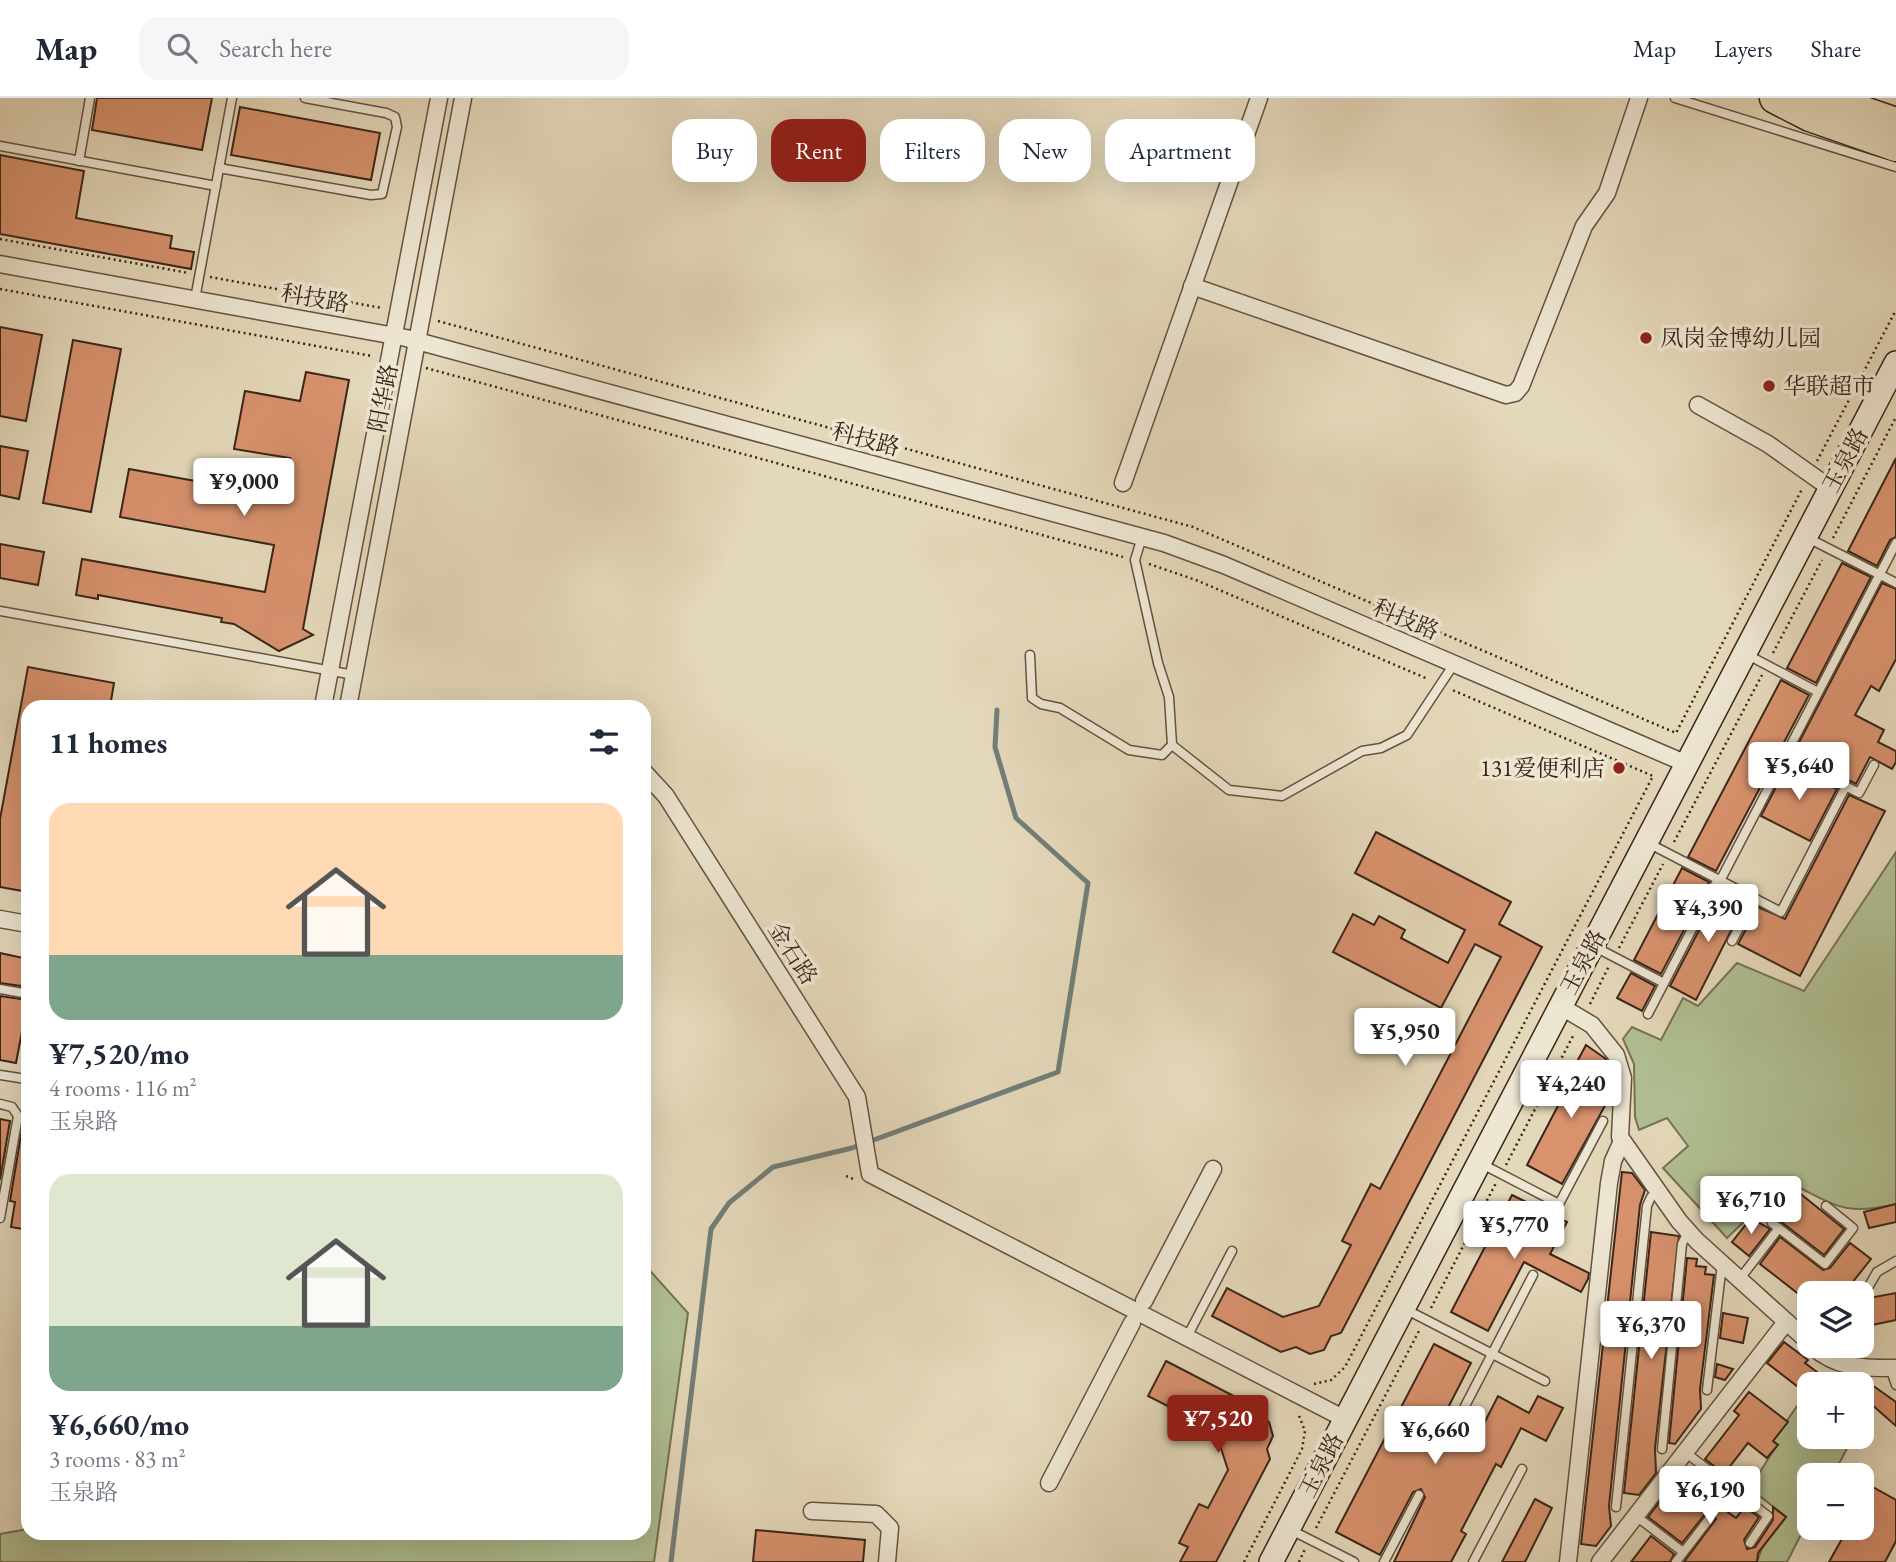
<!DOCTYPE html>
<meta charset="utf-8">
<style>
:root{--surface:#fff;--page:#f6f6f7;--text:#1f2937;--muted:#747a83;--line:#e0e1e3;--accent:#8f2418}
body{margin:0;font-family:"EB Garamond","Noto Serif SC",serif;background:var(--page);color:var(--text);height:100vh;display:flex;flex-direction:column;font-size:26px;white-space:nowrap}
*{box-sizing:border-box;margin:0}
p{font-size:23px;color:var(--muted)}
.icon{flex:none;width:38px;height:38px;fill:none;stroke:currentColor;stroke-width:2;stroke-linecap:round;stroke-linejoin:round}
.map{position:relative;flex:1;overflow:hidden}
.side{position:absolute;left:21px;top:602px;width:630px;height:840px;display:flex;flex-direction:column;background:var(--surface);border-radius:21px;box-shadow:0 7px 28px #0002}
.side>*{flex:none}
.top-card{position:absolute;left:672px;top:21px;width:665px;height:63px;display:flex;gap:14px}
.controls{position:absolute;left:1797px;top:1183px;display:grid;gap:14px}
.controls a{display:grid;place-items:center;width:77px;height:77px;border-radius:14px;background:var(--surface);box-shadow:0 7px 28px #0002;font-size:35px}
.price{position:absolute;translate:-50% -60px;padding:0 16px;border-radius:7px;background:#fff;color:#222;font-size:23px;line-height:46px;filter:drop-shadow(0 2px 4px #0008)}
.price::after{content:'';position:absolute;left:50%;top:42px;width:21px;height:16px;margin-left:-10px;background:inherit;clip-path:polygon(0 0,100% 0,50% 100%)}
.price.on{background:var(--accent);color:#fff}
ul{padding:0;list-style:none}
li{display:grid;align-content:center;gap:14px;height:371px;padding:0 28px}
li span{display:grid;place-items:center;height:217px;border-radius:21px;color:#555}
li>.icon{margin-inline-start:auto}
span .icon{width:126px;height:126px;fill:#fffc;stroke-width:1}
li b{font-size:30px}
h2{display:flex;justify-content:space-between;align-items:center;height:84px;padding:0 28px;font-size:30px}
.tag{padding:0 24px;border-radius:21px;background:var(--surface);box-shadow:0 7px 28px #0002;font-size:24px;line-height:63px}
.tag.on{background:var(--accent);color:#fff}
header{display:flex;align-items:center;gap:42px;box-sizing:border-box;height:98px;padding:0 35px;background:var(--surface);border-bottom:2px solid var(--line)}
header strong{font-size:33px}
nav{display:flex;gap:38px;margin-inline-start:auto;font-size:24px}
.search{width:490px;height:63px;background:var(--page);display:flex;align-items:center;gap:18px;box-sizing:border-box;padding:0 24px;border-radius:21px;color:var(--muted);font-size:26px}
.map>svg:first-child{display:block}
</style>
<header>
<strong>Map</strong>
<div class="search"><svg class="icon" aria-label="search" viewBox="0 0 24 24"><circle cx="10" cy="10" r="6"/><path d="M15 15l6 6"/></svg>Search here</div>
<nav><a>Map</a><a>Layers</a><a>Share</a></nav>
</header>
<div class="map">
<svg width="1896" height="1464" viewBox="0 0 1896 1464">
<rect width="100%" height="100%" fill="#e4d8ba"/>
<filter id="stains"><feTurbulence type="fractalNoise" baseFrequency=".00286" numOctaves="4"/><feColorMatrix values="0 0 0 0 .2 0 0 0 0 .09 0 0 0 0 .02 0 0 0 .5 -.17"/></filter>
<radialGradient id="worn" r=".72"><stop offset=".6" stop-color="#630" stop-opacity="0"/><stop offset="1" stop-color="#630" stop-opacity=".3"/></radialGradient>
<g fill="#b0bf92" stroke="#757255" stroke-width="2">
<path d="M1896,754V1106C1841,1119 1835,1106 1786,1083L1727,1140L1663,1070L1688,1048L1667,1020L1639,1032L1635,1019L1634,966L1623,941L1632,929L1661,942L1683,900L1698,908L1737,865L1804,893Z"/>
<path d="M644,1166L688,1215L654,1464H0V1436L28,1431V1435H644Z"/>
<path d="M1808,1292L1810,1339H1853L1833,1377H1810L1809,1421L1787,1464H1757L1762,1450L1786,1419L1750,1390L1777,1347L1773,1343Z"/>
</g>
<g fill="none" stroke-linecap="round" stroke-linejoin="round">
<path stroke="#727e78" stroke-width="5" d="M671,1464L711,1131L729,1105L773,1069L852,1050L1058,974L1088,785L1016,720L995,649L997,612"/>
</g>
<g fill="#d8926e" stroke="#3a2618" stroke-width="2">
<path d="M97,0H212L202,52L92,32Z"/>
<path d="M240,9L380,35L371,82L231,57Z"/>
<path d="M0,57L84,73L76,120L172,138L170,150L194,154L191,171L0,136Z"/>
<path d="M0,229L42,237L26,323L0,318Z"/>
<path d="M73,242L121,251L91,414L43,405Z"/>
<path d="M306,274L349,282L303,531L313,537L279,553L234,526L221,524L222,520L98,497V501L76,497L82,461L265,494L274,447L120,419L129,371L283,399L290,360L234,351L245,293L300,303Z"/>
<path d="M0,348L28,353L19,401L0,397Z"/>
<path d="M1896,360V439L1890,442L1877,468L1848,453Z"/>
<path d="M0,446L44,454L38,487L0,480Z"/>
<path d="M1842,465L1871,479L1816,585L1787,570Z"/>
<path d="M1882,485L1896,491V561L1879,593L1871,588L1855,617L1884,632L1878,644L1896,653V664L1892,671L1870,659L1856,686L1794,654Z"/>
<path d="M28,569L114,585L110,609H28V794L0,789V721Z"/>
<path d="M1781,582L1809,597L1716,773L1688,759Z"/>
<path d="M1788,666L1837,691L1810,743L1761,718Z"/>
<path d="M1849,697L1885,713L1800,878L1738,846L1758,809L1785,821Z"/>
<path d="M1376,734L1511,804L1499,826L1542,849L1341,1235L1331,1238L1324,1252L1310,1256L1296,1249L1281,1254L1212,1218L1227,1190L1283,1219L1319,1208L1351,1147L1342,1143L1371,1086L1380,1091L1501,859L1475,846L1441,910L1333,854L1353,816L1374,827L1379,818L1405,832L1401,840L1448,865L1465,832L1355,775Z"/>
<path d="M1682,770L1709,784L1661,876L1634,862Z"/>
<path d="M1721,790L1746,803L1696,902L1670,888Z"/>
<path d="M0,855L28,861V889L0,885Z"/>
<path d="M1631,875L1655,888L1642,913L1617,900Z"/>
<path d="M0,898L28,902L16,965L0,962Z"/>
<path d="M1586,947L1606,961L1599,976L1603,978L1593,997L1607,1004L1562,1086L1527,1067L1573,979L1570,977Z"/>
<path d="M0,1021L10,1023L0,1082Z"/>
<path d="M23,1025L28,1026V1132L11,1129L15,1104L10,1103Z"/>
<path d="M1622,1074L1632,1075L1645,1092L1640,1107L1609,1408L1611,1428L1596,1448L1581,1446Z"/>
<path d="M1797,1093L1844,1131L1824,1157L1776,1120Z"/>
<path d="M1512,1097L1567,1124L1550,1156L1589,1175L1588,1181L1581,1194L1524,1164L1488,1233L1451,1214Z"/>
<path d="M1896,1106V1124L1869,1130L1864,1114Z"/>
<path d="M1751,1120L1770,1131L1749,1158L1732,1144Z"/>
<path d="M1651,1134L1679,1138L1655,1350L1656,1375L1639,1397L1624,1395Z"/>
<path d="M1780,1139L1823,1172L1830,1170L1850,1145L1871,1161L1844,1195H1810V1205L1760,1166Z"/>
<path d="M1687,1160L1697,1161L1696,1168L1706,1169L1705,1176L1714,1177L1700,1291L1701,1311L1675,1346L1669,1345Z"/>
<path d="M1896,1195V1222L1872,1227L1869,1200Z"/>
<path d="M1723,1215L1748,1220L1743,1245L1720,1240Z"/>
<path d="M1784,1244L1808,1262L1805,1265L1833,1286H1806L1802,1292L1767,1265Z"/>
<path d="M1434,1246L1471,1265L1435,1335L1448,1343L1470,1353L1498,1298L1529,1315L1538,1298L1563,1310L1546,1343L1521,1330L1501,1369L1496,1366L1461,1433L1466,1436L1451,1464H1394L1425,1399L1421,1391L1413,1394L1380,1457L1336,1434Z"/>
<path d="M1166,1263L1253,1308L1256,1317L1269,1324L1273,1338L1267,1351L1270,1361L1216,1464H1180L1188,1449L1179,1445L1199,1406L1208,1410L1228,1372L1215,1332L1148,1298Z"/>
<path d="M1717,1266L1733,1271L1725,1282L1715,1279Z"/>
<path d="M1862,1280L1896,1304V1328L1870,1305L1862,1316Z"/>
<path d="M1749,1294L1788,1324L1773,1343L1778,1347L1767,1360L1748,1345L1724,1376L1705,1361L1739,1317L1734,1313Z"/>
<path d="M1679,1379L1736,1420L1745,1409L1759,1419L1744,1442L1747,1451L1755,1449L1773,1422V1409L1786,1419L1758,1455L1757,1464H1684L1716,1421L1712,1415H1706L1682,1445L1648,1419Z"/>
<path d="M1871,1388L1896,1402V1443L1885,1464H1829L1848,1430H1862V1404Z"/>
<path d="M1535,1401L1552,1410L1525,1464H1502Z"/>
<path d="M756,1432L865,1442L863,1464H753Z"/>
<path d="M1651,1438L1674,1456L1670,1464H1631Z"/>
</g>
<g fill="none" stroke-linecap="round" stroke-linejoin="round">
<defs>
<g id="lane">
<path d="M1675,0L1896,69"/>
<path d="M0,48L216,88"/>
<path d="M79,63L90,0"/>
<path d="M219,70L371,97L382,96L397,29L395,19L386,15L305,0"/>
<path d="M195,201L232,0"/>
<path d="M1142,439L1135,462L1158,565L1169,599L1172,647L1229,692L1282,698L1362,653L1381,650L1407,637L1454,566"/>
<path d="M1808,440L1896,485"/>
<path d="M0,513L354,577"/>
<path d="M1746,556L1818,594"/>
<path d="M1030,557L1032,600L1041,606L1060,610L1129,652L1162,657L1172,647"/>
<path d="M1785,657L1859,695L1874,667"/>
<path d="M1648,745L1781,814L1846,688"/>
<path d="M1720,783L1896,445"/>
<path d="M1732,843L1755,800"/>
<path d="M1595,849L1664,885"/>
<path d="M0,891L28,896"/>
<path d="M1648,916L1718,781"/>
<path d="M0,977L26,981L28,968"/>
<path d="M0,1006L12,1009L18,1018L0,1120"/>
<path d="M1480,1065L1559,1106L1603,1023"/>
<path d="M1772,1125L1825,1166L1853,1130L1826,1108"/>
<path d="M1739,1182L1779,1130"/>
<path d="M1862,1200L1877,1174L1896,1163"/>
<path d="M1405,1211L1545,1283"/>
<path d="M1187,1239L1232,1153"/>
<path d="M1837,1263L1846,1248"/>
<path d="M1890,1270L1896,1287"/>
<path d="M1707,1292L1722,1166"/>
<path d="M1450,1337L1533,1177"/>
<path d="M1662,1351L1682,1146L1688,1134"/>
<path d="M1685,1354L1768,1418L1750,1445"/>
<path d="M1616,1409L1647,1108L1651,1099L1658,1094"/>
<path d="M1636,1418L1683,1454"/>
<path d="M1291,1432L1354,1464"/>
<path d="M1384,1464L1419,1397"/>
<path d="M1473,1464L1522,1371"/>
<path d="M1676,1464L1709,1421"/>
</g>
<g id="street">
<path d="M0,166L406,240L1164,445L1224,467L1687,666"/>
<path d="M1192,188L1506,297L1515,295L1521,288L1584,128L1607,95L1639,0"/>
<path d="M1698,307L1768,346L1830,390"/>
<path d="M1123,385L1259,0"/>
<path d="M323,609L439,0"/>
<path d="M348,609L463,0"/>
<path d="M644,674L666,698L857,999L870,1076L1345,1321"/>
<path d="M0,821L28,826"/>
<path d="M1560,908L1592,927L1616,957L1623,980L1620,1039L1679,1123L1697,1143L1810,1245"/>
<path d="M1144,1203L1213,1071"/>
<path d="M1812,1248C1837,1271 1864,1270 1896,1270"/>
<path d="M1049,1385L1132,1225"/>
<path d="M812,1413L876,1416L890,1430L887,1464"/>
<path d="M1568,1464L1609,1085L1613,1063L1622,1043"/>
<path d="M1600,1464L1786,1224"/>
</g>
<path id="secondary" d="M1271,1464L1896,265"/>
<g id="highway">
<path d="M1775,0L1810,18L1896,48"/>
<path d="M1823,0L1896,25"/>
</g>
</defs>
<use href="#lane" stroke="#645240" stroke-width="11"/>
<use href="#street" stroke="#645240" stroke-width="19"/>
<use href="#secondary" stroke="#3a2618" stroke-width="26"/>
<use href="#highway" stroke="#3a2618" stroke-width="33"/>
<g stroke="#3a2618" stroke-width="2.5" stroke-dasharray="2 3.5" stroke-linecap="butt">
<path d="M0,141L189,175"/>
<path d="M210,179L382,210"/>
<path d="M0,191L372,258"/>
<path d="M438,223L1193,429L1676,635L1802,391"/>
<path d="M426,270L1123,459"/>
<path d="M1817,363L1896,212"/>
<path d="M1833,440L1896,319"/>
<path d="M1149,466L1196,482L1428,581"/>
<path d="M1773,555L1822,462"/>
<path d="M1674,744L1762,577"/>
<path d="M1619,850L1663,766"/>
<path d="M1590,906L1609,868"/>
<path d="M1506,1067L1574,936"/>
<path d="M846,1078L856,1082"/>
<path d="M1431,1210L1496,1085"/>
<path d="M1314,1286L1331,1282L1345,1269L1653,678L1450,591"/>
<path d="M1316,1430L1420,1231"/>
<path d="M1244,1464L1302,1351L1305,1333L1298,1315"/>
<path d="M1299,1464L1305,1451"/>
</g>
<use href="#lane" stroke="#ede6d2" stroke-width="8"/>
<use href="#street" stroke="#ede6d2" stroke-width="16"/>
<use href="#secondary" stroke="#ede6d2" stroke-width="23"/>
<use href="#highway" stroke="#e4d8ba" stroke-width="30"/>
</g>
<g fill="#8f2418" stroke="#ede6d2" stroke-width="2.5">
<circle cx="1646" cy="240" r="7"/>
<circle cx="1769" cy="288" r="7"/>
<circle cx="1619" cy="670" r="7"/>
</g>
<g text-anchor="middle" dominant-baseline="central" stroke-width="7" stroke-linejoin="round" paint-order="stroke">
<g font-size="23" fill="#3a2618" stroke="#ede6d2">
<text transform="translate(315 200) rotate(10)">科技路</text>
<text transform="translate(383 300) rotate(-79)">阳华路</text>
<text transform="translate(866 341) rotate(15)">科技路</text>
<text transform="translate(1845 362) rotate(-62)">玉泉路</text>
<text transform="translate(1406 521) rotate(23)">科技路</text>
<text transform="translate(793 855) rotate(57)">金石路</text>
<text transform="translate(1583 864) rotate(-62)">玉泉路</text>
<text transform="translate(1321 1367) rotate(-63)">玉泉路</text>
</g>
<g font-size="23" fill="#3a2618" stroke="#ede6d2" text-anchor="start">
<text x="1660" y="240">凤岗金博幼儿园</text>
<text x="1783" y="288">华联超市</text>
<text x="1605" y="670" text-anchor="end">131爱便利店</text>
</g>
</g>
<rect width="100%" height="100%" filter="url(#stains)"/>
<rect width="100%" height="100%" fill="url(#worn)"/>
</svg>
<div class="controls">
<a><svg class="icon" aria-label="layers" viewBox="0 0 24 24"><path d="M12 4l9 5-9 5-9-5zM3 14l9 5 9-5"/></svg></a>
<a>+</a>
<a>−</a>
</div>
<b class="price" style="left:244px;top:420px">¥9,000</b>
<b class="price" style="left:1799px;top:704px">¥5,640</b>
<b class="price" style="left:1708px;top:846px">¥4,390</b>
<b class="price" style="left:1405px;top:970px">¥5,950</b>
<b class="price" style="left:1571px;top:1022px">¥4,240</b>
<b class="price" style="left:1751px;top:1138px">¥6,710</b>
<b class="price" style="left:1514px;top:1163px">¥5,770</b>
<b class="price" style="left:1651px;top:1263px">¥6,370</b>
<b class="price on" style="left:1218px;top:1357px">¥7,520</b>
<b class="price" style="left:1435px;top:1368px">¥6,660</b>
<b class="price" style="left:1710px;top:1428px">¥6,190</b>
<div class="top-card">
<a class="tag">Buy</a>
<a class="tag on">Rent</a>
<a class="tag">Filters</a>
<a class="tag">New</a>
<a class="tag">Apartment</a>
</div>
<section class="side">
<h2>11 homes<svg class="icon" aria-label="filters" viewBox="0 0 24 24"><path d="M4 7h16M4 17h16"/><circle cx="9" cy="7" r="2"/><circle cx="15" cy="17" r="2"/></svg></h2>
<ul>
<li><span style="background:linear-gradient(#ffd9b3 70%,#7fa58c 0)"><svg class="icon" aria-label="home" viewBox="0 0 24 24"><path d="M3 11l9-7 9 7M6 9v11h12V9"/></svg></span><div><b>¥7,520/mo</b><p>4 rooms · 116 m²</p><p>玉泉路</p></div></li>
<li><span style="background:linear-gradient(#dfe7d0 70%,#7fa58c 0)"><svg class="icon" aria-label="home" viewBox="0 0 24 24"><path d="M3 11l9-7 9 7M6 9v11h12V9"/></svg></span><div><b>¥6,660/mo</b><p>3 rooms · 83 m²</p><p>玉泉路</p></div></li>
</ul>
</section>
</div>
